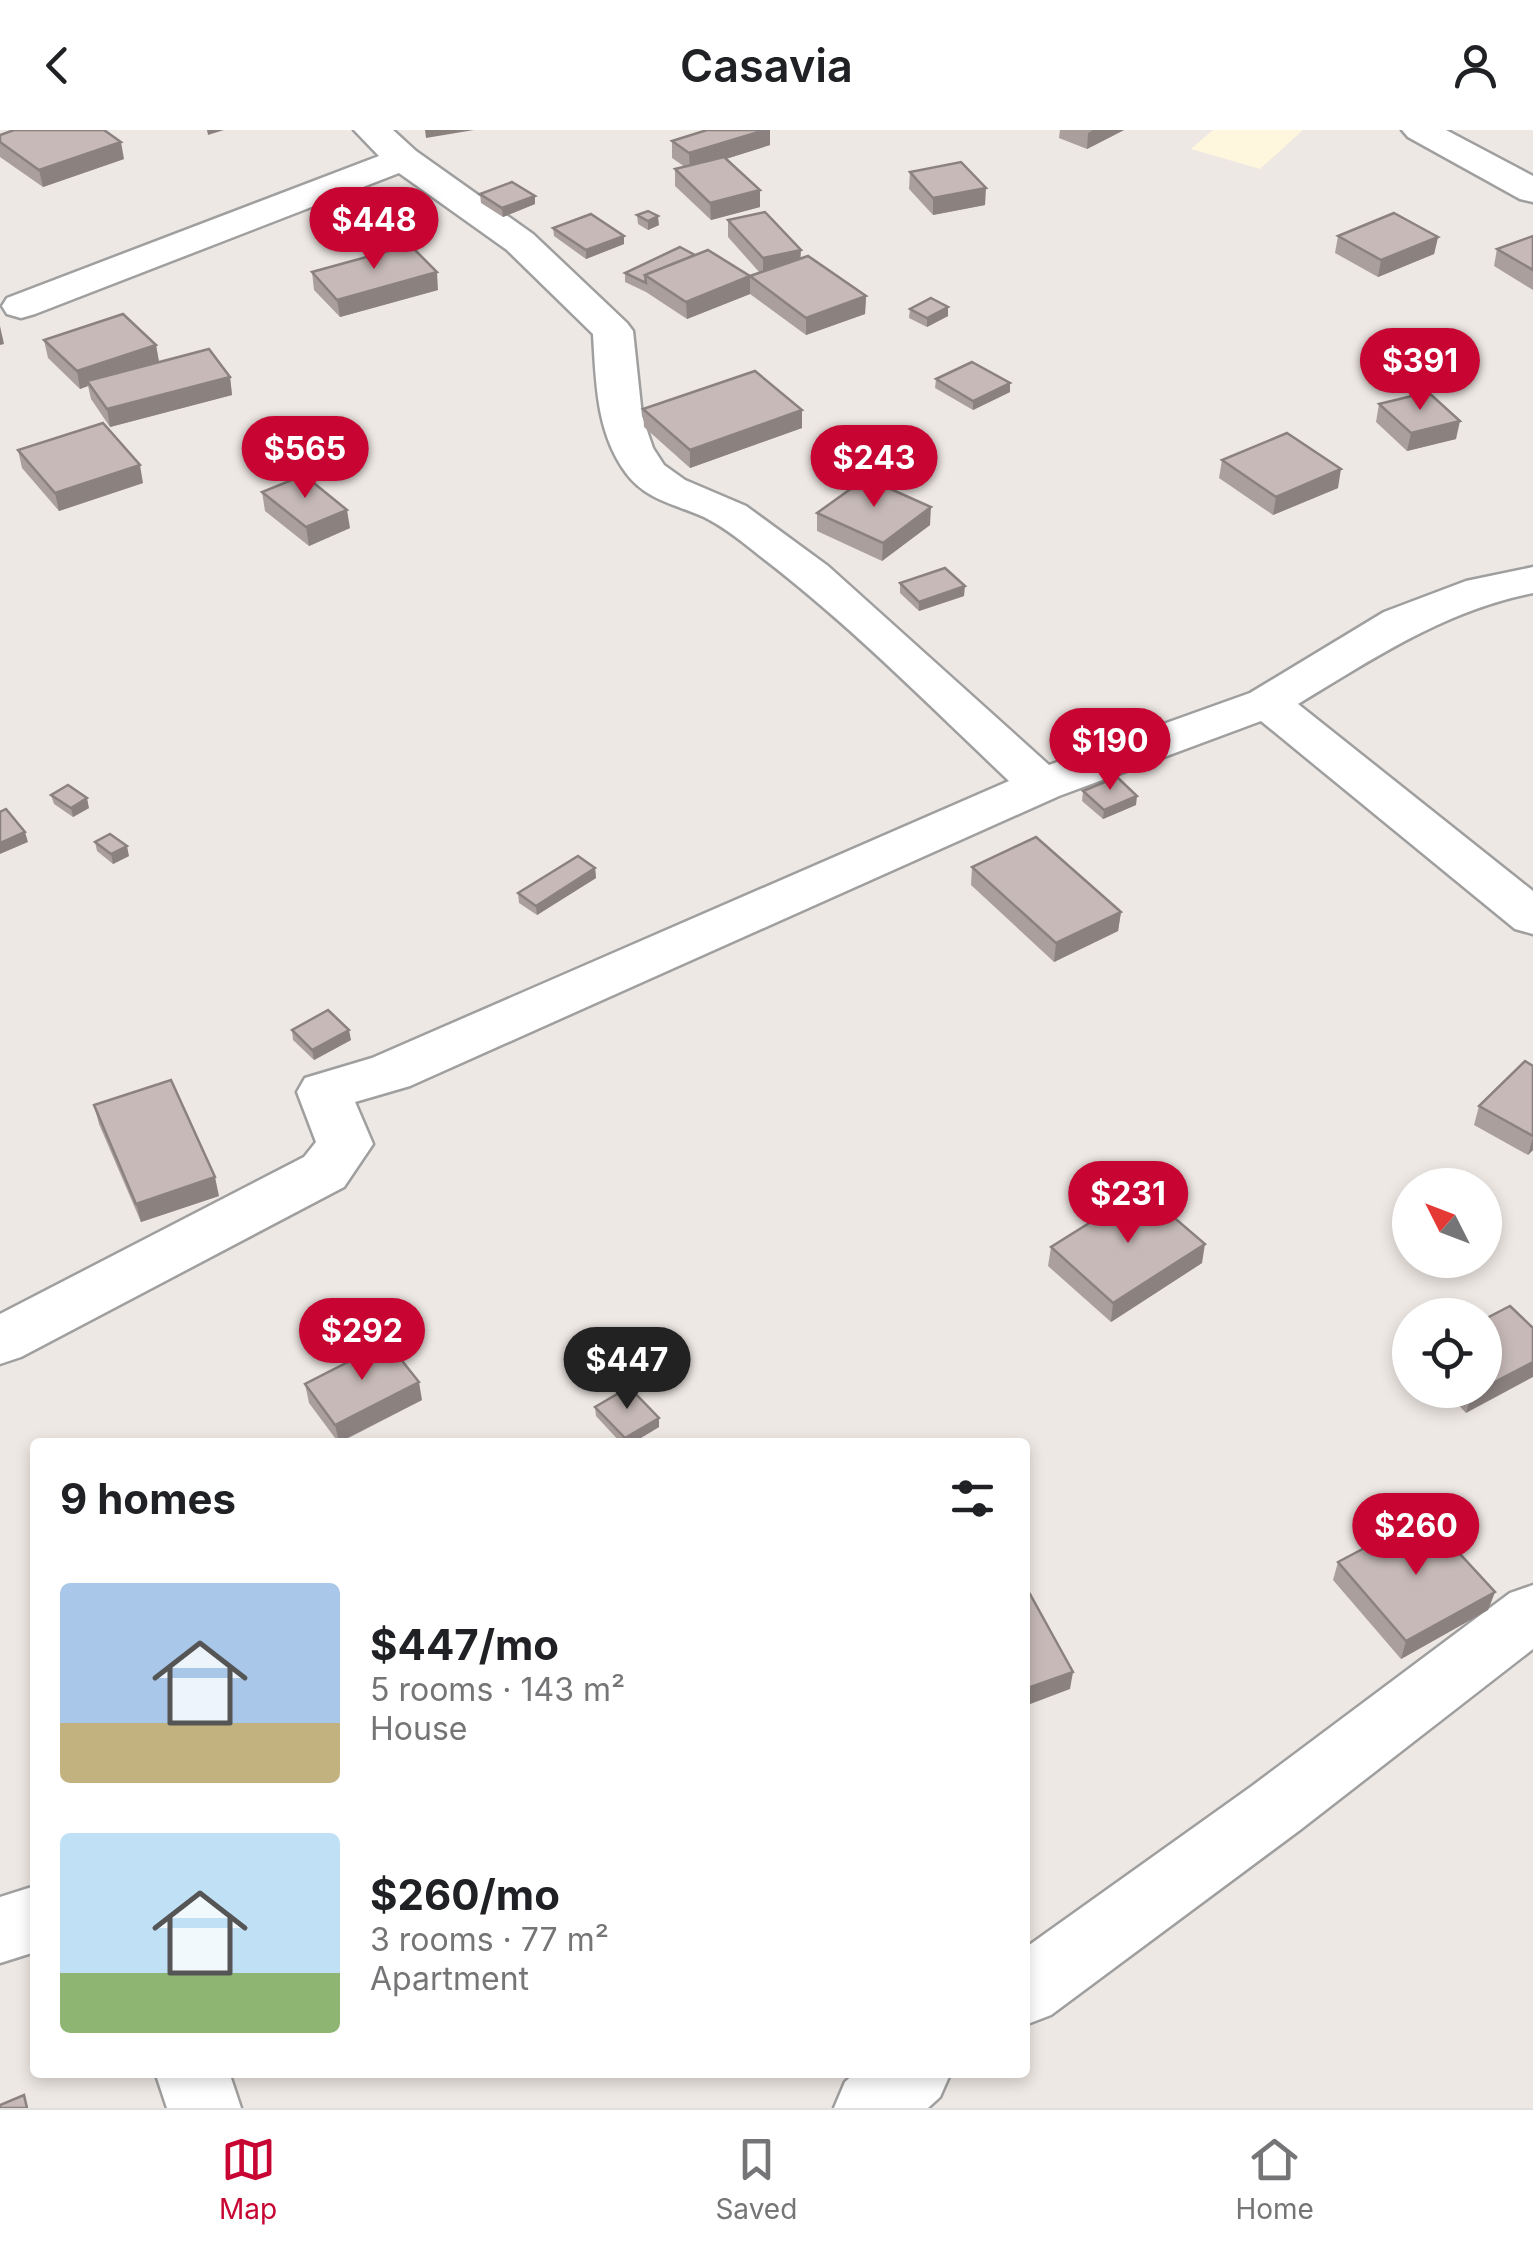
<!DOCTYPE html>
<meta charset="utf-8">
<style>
:root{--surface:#fff;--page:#f6f6f6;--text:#202124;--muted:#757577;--line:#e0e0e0;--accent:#c70432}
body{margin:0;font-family:Inter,sans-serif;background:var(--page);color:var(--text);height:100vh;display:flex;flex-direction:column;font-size:38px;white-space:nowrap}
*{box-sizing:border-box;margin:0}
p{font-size:32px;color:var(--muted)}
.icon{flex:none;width:55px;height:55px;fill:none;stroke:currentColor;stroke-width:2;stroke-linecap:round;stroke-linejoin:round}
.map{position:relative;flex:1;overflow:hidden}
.drawer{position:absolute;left:30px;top:1308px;width:1000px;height:640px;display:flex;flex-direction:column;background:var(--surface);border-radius:10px;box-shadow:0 5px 15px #0003}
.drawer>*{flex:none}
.needle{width:65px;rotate:312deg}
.controls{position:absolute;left:1392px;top:1038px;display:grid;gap:20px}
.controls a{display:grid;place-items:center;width:110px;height:110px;border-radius:50%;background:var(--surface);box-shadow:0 5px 15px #0003;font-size:50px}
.price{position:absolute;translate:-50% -85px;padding:0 22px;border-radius:35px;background:var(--accent);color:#fff;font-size:32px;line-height:65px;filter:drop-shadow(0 2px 5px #0008)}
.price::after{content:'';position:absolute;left:50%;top:60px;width:30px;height:22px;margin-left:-15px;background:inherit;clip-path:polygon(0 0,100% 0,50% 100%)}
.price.selected{background:#222;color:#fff}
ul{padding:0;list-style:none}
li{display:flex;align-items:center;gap:30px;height:250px;padding:0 30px}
li span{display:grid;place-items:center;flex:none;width:280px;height:200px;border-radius:10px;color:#555}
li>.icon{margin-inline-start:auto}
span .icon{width:120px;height:120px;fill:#fffc;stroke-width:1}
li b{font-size:42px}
h2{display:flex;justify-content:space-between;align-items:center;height:120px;padding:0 30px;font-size:42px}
header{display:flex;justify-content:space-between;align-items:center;height:130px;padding:0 30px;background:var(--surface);font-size:45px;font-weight:600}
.tab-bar{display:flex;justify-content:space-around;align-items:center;height:140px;border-top:2px solid var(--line);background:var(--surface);font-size:28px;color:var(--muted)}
.tab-bar a{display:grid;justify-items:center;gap:5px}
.tab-bar .selected{color:var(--accent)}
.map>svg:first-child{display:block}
</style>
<header><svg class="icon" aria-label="back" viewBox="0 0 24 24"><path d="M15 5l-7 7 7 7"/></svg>Casavia<svg class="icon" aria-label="person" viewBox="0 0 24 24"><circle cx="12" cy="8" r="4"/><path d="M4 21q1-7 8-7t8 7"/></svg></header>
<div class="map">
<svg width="1533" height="1978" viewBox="0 0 1533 1978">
<rect width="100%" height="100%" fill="#eee8e4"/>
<path fill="#fef6dd" d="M1213,0H1303L1260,39L1191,19Z"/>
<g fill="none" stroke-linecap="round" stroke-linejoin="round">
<defs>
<g id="minor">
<path d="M354,0H393L416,21L533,104L627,193L633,201L642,286L653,318L664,335L685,350L746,376L828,436L1049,635L1250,563L1384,482L1466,451L1533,437V463C1444,481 1374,528 1298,574L1533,761V804L1515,799L1261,591L1059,666L410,956L355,972L373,1014L344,1057L21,1227L0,1234V1184L304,1027L316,1012L297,962L305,948L372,928L1009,651C928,574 849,494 760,426C743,412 724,397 704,387C675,374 646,370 626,343C596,302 596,252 593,204L507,120L399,43L35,184L21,188L7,184L2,176L7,168L379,26Z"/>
<path d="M1402,0H1446L1533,46V72L1520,69L1408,7Z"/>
<path d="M1533,1455V1519L1300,1700L1051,1885L1025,1895V1818L1252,1656L1510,1463Z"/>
<path d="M35,1756V1822L0,1833V1767Z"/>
<path d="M155,1942H229L241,1978H167Z"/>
<path d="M856,1942H951L940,1967L928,1978H834L845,1952Z"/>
</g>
</defs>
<use href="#minor" stroke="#9f9f9f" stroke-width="5"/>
<use href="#minor" fill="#fff" fill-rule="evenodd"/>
</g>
<g fill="#aa9f9d">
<path d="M707,0H770V15L726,29L760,77L711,90L675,56V39L685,37L672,28V11Z"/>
<path d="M1060,0H1124L1087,19L1059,8Z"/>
<path d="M0,5L124,29L43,57L0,27Z"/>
<path d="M910,42L985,75L933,85L909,59Z"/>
<path d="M480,64L535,66V74L503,87L481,73Z"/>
<path d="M637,85L659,95L648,100L638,94Z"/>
<path d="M728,90L866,166L865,184L806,205L750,164L687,189L646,162L625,152V143L695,125L750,146L760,143L728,107Z"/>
<path d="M553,98L624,106V114L586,129L554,106Z"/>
<path d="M1338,106L1438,107L1434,124L1378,147L1335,123Z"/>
<path d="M1533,106V160L1494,136L1497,119Z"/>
<path d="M312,142L438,160L340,187L314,160Z"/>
<path d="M948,177V186L927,197L909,188L910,179Z"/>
<path d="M44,210L156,215L159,232L230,247L232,265L110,297L91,269L88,256L80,259L48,228Z"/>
<path d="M936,249L1010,253V262L973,280L935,258Z"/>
<path d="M1379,274L1456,309L1407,321L1376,292Z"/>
<path d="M643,279L802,280V298L690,338L644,297Z"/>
<path d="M18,320L143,353L59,381L22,338Z"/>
<path d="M1222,330L1338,358L1273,385L1219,348Z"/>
<path d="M262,362L350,398L309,416L265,381Z"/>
<path d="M817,383L930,395L882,431L817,401Z"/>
<path d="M900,453L964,466L919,481L900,463Z"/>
<path d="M1083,661L1136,675L1103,689L1082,671Z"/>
<path d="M51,665L89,678L73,687L54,674Z"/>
<path d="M95,712L129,726L113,734L97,721Z"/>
<path d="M972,737L1121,782L1118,801L1054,832L971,755Z"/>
<path d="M595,738L596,748L537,785L519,773L518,763Z"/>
<path d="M292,900L351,910L314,930L293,910Z"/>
<path d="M1533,936V1020L1528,1025L1474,995L1479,976Z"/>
<path d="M94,975L219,1066L141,1092L99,994Z"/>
<path d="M1051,1117L1202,1133L1111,1192L1048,1136Z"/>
<path d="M305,1254L422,1270L341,1312H338L309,1273Z"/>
<path d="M1444,1260H1485L1466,1283Z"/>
<path d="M595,1277L659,1288V1297L634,1312H620L596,1286Z"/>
<path d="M1338,1432L1495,1462L1488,1480L1401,1529L1333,1450Z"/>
</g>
<g fill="#8b8280">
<path d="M207,0H224L208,5Z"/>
<path d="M425,0H474L426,8Z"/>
<path d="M765,0H770V15L690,40L689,23Z"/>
<path d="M1093,0H1124L1087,19L1088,3Z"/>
<path d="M121,12L124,29L43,57L39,40Z"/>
<path d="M986,58L985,75L933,85V68Z"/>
<path d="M760,60V77L711,90L710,73Z"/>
<path d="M535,66V74L503,87L502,78Z"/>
<path d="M658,86L659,95L648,100V91Z"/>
<path d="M624,106V114L586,129V120Z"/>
<path d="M1438,107L1434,124L1378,147L1381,130Z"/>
<path d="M801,120L800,137L763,146V128Z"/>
<path d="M437,142L438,160L340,187L337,170Z"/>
<path d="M750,146V164L687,189L686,172Z"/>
<path d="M866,166L865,184L806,205V188Z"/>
<path d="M948,177V186L927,197V188Z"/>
<path d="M0,196L4,214L0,215Z"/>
<path d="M156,215L159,232L87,251L88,256L80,259L77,241Z"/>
<path d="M230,247L232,265L110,297L107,279Z"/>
<path d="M1010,253V262L973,280V271Z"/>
<path d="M802,280V298L690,338V320Z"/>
<path d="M1460,291L1456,309L1407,321L1411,303Z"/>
<path d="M140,335L143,353L59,381L55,363Z"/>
<path d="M1341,339L1338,358L1273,385L1276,367Z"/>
<path d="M931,377L930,395L882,431L883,413Z"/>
<path d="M347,380L350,398L309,416L306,397Z"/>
<path d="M965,456L964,466L919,481V472Z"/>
<path d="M1137,666L1136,675L1103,689L1104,680Z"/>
<path d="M87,668L89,678L73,687L71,678Z"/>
<path d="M25,702L28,712L0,724V713Z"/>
<path d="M127,716L129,726L113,734L111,724Z"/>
<path d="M595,738L596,748L537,785L536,776Z"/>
<path d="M1121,782L1118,801L1054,832L1056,813Z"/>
<path d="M349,900L351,910L314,930L312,920Z"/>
<path d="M1533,1007V1020L1528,1025Z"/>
<path d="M215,1047L219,1066L141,1092L136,1074Z"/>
<path d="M1205,1114L1202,1133L1111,1192L1113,1173Z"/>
<path d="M1533,1232V1247L1466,1283L1472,1264L1480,1260H1485V1257Z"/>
<path d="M419,1252L422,1270L339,1312L335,1295Z"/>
<path d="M659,1288V1297L634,1312H625V1308Z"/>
<path d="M1495,1462L1488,1480L1401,1529L1406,1511Z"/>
<path d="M1073,1542L1070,1559L1025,1576V1559Z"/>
</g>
<g fill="#c6b9b7" stroke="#8b8280" stroke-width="2.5">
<path d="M14,0H104L121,12L39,40L0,12V5Z"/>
<path d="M707,0H765L689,23L672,11Z"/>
<path d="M724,27L760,60L710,73L675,39Z"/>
<path d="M961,32L986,58L933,68L910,42Z"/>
<path d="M512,52L535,66L502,78L480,64Z"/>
<path d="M648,81L658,86L648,91L637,85Z"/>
<path d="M765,82L801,120L763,128L728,90Z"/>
<path d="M1394,83L1438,107L1381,130L1338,106Z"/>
<path d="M591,84L624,106L586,120L553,98Z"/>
<path d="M1533,106V140L1497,119Z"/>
<path d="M410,115L437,142L337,170L312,142Z"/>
<path d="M680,117L695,125L645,145L646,153L625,143Z"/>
<path d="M708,120L750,146L808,126L866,166L806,188L750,146L686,172L645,145Z"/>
<path d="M931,168L948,177L927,188L910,179Z"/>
<path d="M123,184L156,215L77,241L44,210Z"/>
<path d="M209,219L230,247L107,279L87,251Z"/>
<path d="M972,232L1010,253L973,271L936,249Z"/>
<path d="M755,241L802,280L690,320L643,279Z"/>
<path d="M1428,262L1460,291L1411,303L1379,274Z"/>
<path d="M103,293L140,335L55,363L18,320Z"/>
<path d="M1287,303L1341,339L1276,367L1222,330Z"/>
<path d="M304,345L347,380L306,397L262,362Z"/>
<path d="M866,348L931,377L883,413L817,383Z"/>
<path d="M945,438L965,456L919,472L900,453Z"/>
<path d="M1117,647L1137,666L1104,680L1083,661Z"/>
<path d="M68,655L87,668L71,678L51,665Z"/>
<path d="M6,679L25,702L0,713V682Z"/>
<path d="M110,704L127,716L111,724L95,712Z"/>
<path d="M1036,707L1121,782L1056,813L972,737Z"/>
<path d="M578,726L595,738L536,776L518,763Z"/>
<path d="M328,880L349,900L312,920L292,900Z"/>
<path d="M1525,931L1533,936V1006L1479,976Z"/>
<path d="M171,950L215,1047L136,1074L94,975Z"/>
<path d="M1142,1060L1205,1114L1113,1173L1051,1117Z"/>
<path d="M1510,1176L1533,1198V1232L1485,1257V1189Z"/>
<path d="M387,1212L419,1252L335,1295L305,1254Z"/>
<path d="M629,1257L659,1288L625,1308L595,1277Z"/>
<path d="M1425,1386L1495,1462L1406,1511L1338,1432Z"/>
<path d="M1030,1464L1073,1542L1025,1559V1466Z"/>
<path d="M24,1965L27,1978H0V1975Z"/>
</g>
</svg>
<div class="controls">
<a><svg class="needle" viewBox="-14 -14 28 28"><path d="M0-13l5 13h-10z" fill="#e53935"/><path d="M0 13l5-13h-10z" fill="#757577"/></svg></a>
<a><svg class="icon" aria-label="locate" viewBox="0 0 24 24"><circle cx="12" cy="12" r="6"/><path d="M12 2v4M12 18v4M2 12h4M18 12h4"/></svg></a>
</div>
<b class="price" style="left:374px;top:142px">$448</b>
<b class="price" style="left:1420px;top:283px">$391</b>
<b class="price" style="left:305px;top:371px">$565</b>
<b class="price" style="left:874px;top:380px">$243</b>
<b class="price" style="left:1110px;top:663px">$190</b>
<b class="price" style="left:1128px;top:1116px">$231</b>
<b class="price" style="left:362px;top:1253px">$292</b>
<b class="price selected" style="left:627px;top:1282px">$447</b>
<b class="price" style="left:1416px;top:1448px">$260</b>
<section class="drawer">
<h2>9 homes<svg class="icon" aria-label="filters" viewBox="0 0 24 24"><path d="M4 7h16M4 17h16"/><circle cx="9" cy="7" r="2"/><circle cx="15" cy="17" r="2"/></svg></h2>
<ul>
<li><span style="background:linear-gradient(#a9c7e8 70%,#c2b280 0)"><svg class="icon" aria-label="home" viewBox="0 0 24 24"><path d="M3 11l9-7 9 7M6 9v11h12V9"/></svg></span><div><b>$447/mo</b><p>5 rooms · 143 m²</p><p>House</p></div></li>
<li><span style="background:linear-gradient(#bfe0f5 70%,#8fb573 0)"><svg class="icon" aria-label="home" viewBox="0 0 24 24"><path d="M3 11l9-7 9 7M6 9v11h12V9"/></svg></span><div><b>$260/mo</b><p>3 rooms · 77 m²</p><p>Apartment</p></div></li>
</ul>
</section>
</div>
<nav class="tab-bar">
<a class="selected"><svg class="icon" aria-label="map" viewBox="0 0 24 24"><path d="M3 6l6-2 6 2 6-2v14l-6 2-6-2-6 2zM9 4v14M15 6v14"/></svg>Map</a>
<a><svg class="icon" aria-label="saved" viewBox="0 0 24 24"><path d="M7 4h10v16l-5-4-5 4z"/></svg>Saved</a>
<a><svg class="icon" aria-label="home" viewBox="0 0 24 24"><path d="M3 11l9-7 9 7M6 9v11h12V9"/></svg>Home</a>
</nav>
